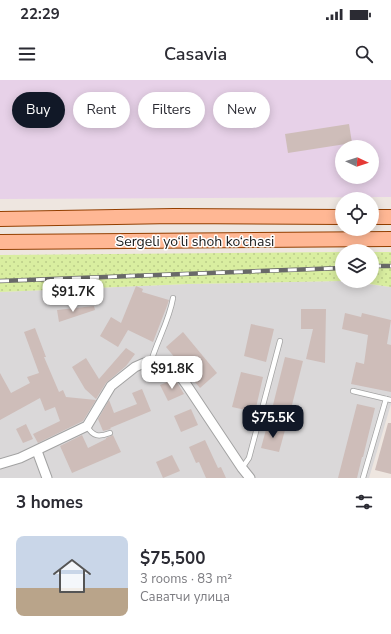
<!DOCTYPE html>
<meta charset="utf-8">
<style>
:root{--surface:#fff;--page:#f2f2f3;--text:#2b2b33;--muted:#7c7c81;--accent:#111827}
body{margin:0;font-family:"Nunito Sans",sans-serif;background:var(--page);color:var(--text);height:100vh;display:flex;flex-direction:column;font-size:15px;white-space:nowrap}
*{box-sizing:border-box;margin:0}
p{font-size:13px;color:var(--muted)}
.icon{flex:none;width:22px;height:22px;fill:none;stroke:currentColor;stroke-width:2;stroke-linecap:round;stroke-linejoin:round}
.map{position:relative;height:398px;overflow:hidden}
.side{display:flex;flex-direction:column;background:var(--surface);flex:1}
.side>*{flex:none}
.hud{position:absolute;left:12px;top:12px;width:367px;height:36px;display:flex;gap:8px}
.needle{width:26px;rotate:94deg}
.controls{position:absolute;left:335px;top:60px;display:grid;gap:8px}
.controls a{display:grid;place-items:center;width:44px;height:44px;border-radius:50%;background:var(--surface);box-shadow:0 2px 10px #0003;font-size:20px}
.price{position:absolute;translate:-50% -34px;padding:0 9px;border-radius:8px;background:#fff;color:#222;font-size:13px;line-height:26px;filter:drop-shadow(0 1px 2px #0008)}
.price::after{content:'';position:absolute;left:50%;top:24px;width:12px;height:9px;margin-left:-6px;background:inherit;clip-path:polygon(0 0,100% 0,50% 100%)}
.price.active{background:var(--accent);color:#fff}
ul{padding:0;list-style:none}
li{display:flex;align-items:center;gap:12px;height:100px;padding:0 16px}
li span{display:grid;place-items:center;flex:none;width:112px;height:80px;border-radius:8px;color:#555}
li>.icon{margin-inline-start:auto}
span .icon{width:48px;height:48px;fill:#fffc;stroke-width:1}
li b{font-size:17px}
h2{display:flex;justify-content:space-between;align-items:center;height:48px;padding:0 16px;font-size:17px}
.pill{padding:0 14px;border-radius:18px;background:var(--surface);box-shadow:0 2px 10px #0003;font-size:14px;line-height:36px}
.pill.active{background:var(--accent);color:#fff}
.status{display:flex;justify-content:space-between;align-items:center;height:28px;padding:0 20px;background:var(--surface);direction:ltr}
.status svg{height:11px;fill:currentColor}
header{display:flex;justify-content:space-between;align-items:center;height:52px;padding:0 16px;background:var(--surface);font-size:18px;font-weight:600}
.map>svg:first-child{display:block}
</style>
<div class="status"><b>22:29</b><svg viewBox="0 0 49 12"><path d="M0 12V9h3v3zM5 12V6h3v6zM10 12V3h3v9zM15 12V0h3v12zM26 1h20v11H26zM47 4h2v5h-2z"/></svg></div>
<header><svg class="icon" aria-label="menu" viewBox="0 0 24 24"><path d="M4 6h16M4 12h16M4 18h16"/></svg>Casavia<svg class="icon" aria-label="search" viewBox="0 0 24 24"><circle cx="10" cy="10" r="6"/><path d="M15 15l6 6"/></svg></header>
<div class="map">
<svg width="391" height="398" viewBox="0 0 391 398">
<defs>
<pattern id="grass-dots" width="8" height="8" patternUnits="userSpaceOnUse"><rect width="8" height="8" fill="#d9eea0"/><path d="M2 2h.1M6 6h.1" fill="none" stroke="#bacc89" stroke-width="1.8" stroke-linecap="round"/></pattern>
</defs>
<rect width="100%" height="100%" fill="#eee6e0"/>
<path fill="#dad8d9" d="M342,201L391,207V324L369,398H0V212L188,204Z"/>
<path fill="#e7d1e8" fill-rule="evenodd" d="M0,0H391V117L0,119ZM342,67H372V97H342Z"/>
<g fill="url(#grass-dots)">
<path d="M342,172V201L188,204L0,212V175Z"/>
<path d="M372,172H391V207L348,201H372Z"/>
</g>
<g fill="#cebdb9">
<path d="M349,44L352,63L288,73L285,54Z"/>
<path d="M136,206L143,209L142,212L169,220L167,226L153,262L128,250L118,267L100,256L111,237L121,243Z"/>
<path d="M94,226L95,230L59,242L57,230Z"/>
<path d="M301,229H326L325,283L306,279L313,249H301Z"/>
<path d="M345,233L361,237L362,233L391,240L387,264L391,265V312L351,304L356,282L364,284L368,255L342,249Z"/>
<path d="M251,244L274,249L266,282L244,276Z"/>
<path d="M35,248L46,277H44L59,312L63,310L66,317L96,320L83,341L38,363L33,354L60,341L55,327L45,331L40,318L0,340V293L11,313L30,303L27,297L39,293L24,252Z"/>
<path d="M183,252L217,293L200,308L166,267Z"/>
<path d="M126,268L135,274L126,286L106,303L96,319L85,309L72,287L86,278L99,299Z"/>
<path d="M285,277L303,281L290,333L272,329Z"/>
<path d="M241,292L263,297L255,332L232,327Z"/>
<path d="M175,299L184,314L168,321L160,305Z"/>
<path d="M142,309L151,331L110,348L111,349L103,351L98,339L109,320L114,333L137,324L132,313Z"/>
<path d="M357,324L375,328L363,377H362L357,398H338Z"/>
<path d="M191,329L198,345L181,352L174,336Z"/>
<path d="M388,343H391V394L375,390Z"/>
<path d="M26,344L33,359L23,363L16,349Z"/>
<path d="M267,346L285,350L279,372L261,368Z"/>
<path d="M82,355L88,368L106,359V358L113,355L121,372L72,393L60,366Z"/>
<path d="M205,360L218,388L221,387L226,398H206L199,382L196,383L189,367Z"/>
<path d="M172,375L180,391L163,398L156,382Z"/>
</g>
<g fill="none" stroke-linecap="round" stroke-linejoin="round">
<defs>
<g id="lane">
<path d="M150,285C156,262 169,242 173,218"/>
<path d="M353,311L391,320"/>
<path d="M87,346C93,357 99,357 110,353"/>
<path d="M242,388L249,378L280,261"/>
<path d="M363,398L386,319"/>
</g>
<g id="street">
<path d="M37,371L47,398"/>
<path d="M0,384L20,378L87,346L111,306L135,287L144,283L164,287L178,293L186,304L242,388L250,398"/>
</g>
<g id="primary">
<path d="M372,137H391"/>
<path d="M0,139L174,136L342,137"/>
<path d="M0,162L391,159"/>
</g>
</defs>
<use href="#lane" stroke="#a2a2a2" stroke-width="6"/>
<use href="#street" stroke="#a2a2a2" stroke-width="11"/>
<use href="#primary" stroke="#933f00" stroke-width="16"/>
<use href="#lane" stroke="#fff" stroke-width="4.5"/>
<use href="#street" stroke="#fff" stroke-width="9"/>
<use href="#primary" stroke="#ffb794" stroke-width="14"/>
<defs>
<g id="rail">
<path d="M372,186H391"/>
<path d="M0,201L342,188"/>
</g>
</defs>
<use href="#rail" stroke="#696969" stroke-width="4.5"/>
<use href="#rail" stroke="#fff" stroke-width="3" stroke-dasharray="9" stroke-linecap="butt"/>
</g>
<g text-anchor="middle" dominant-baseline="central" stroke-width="3" stroke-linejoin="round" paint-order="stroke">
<g font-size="14" fill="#1b1b1b" stroke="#fff">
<text x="195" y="161">Sergeli yo‘li shoh ko‘chasi</text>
</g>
</g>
</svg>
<div class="controls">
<a><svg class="needle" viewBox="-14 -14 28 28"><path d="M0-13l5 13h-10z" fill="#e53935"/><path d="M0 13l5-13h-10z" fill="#7c7c81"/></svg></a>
<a><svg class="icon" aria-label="locate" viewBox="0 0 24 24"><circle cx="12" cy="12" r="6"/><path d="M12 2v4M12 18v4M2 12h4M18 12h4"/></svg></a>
<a><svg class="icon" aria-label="layers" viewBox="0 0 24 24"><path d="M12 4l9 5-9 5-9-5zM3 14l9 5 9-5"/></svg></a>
</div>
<b class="price" style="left:73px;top:233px">$91.7K</b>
<b class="price" style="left:172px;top:310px">$91.8K</b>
<b class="price active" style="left:273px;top:359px">$75.5K</b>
<div class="hud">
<a class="pill active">Buy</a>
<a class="pill">Rent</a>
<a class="pill">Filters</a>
<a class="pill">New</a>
</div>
</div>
<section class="side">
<h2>3 homes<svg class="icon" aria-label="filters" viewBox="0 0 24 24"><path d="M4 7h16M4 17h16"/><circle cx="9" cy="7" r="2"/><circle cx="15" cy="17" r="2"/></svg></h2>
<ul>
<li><span style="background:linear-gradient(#c9d6e8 65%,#b9a48a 0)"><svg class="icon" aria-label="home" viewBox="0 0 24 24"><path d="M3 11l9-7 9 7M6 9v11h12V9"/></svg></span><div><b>$75,500</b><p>3 rooms · 83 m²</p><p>Саватчи улица</p></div></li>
</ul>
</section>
